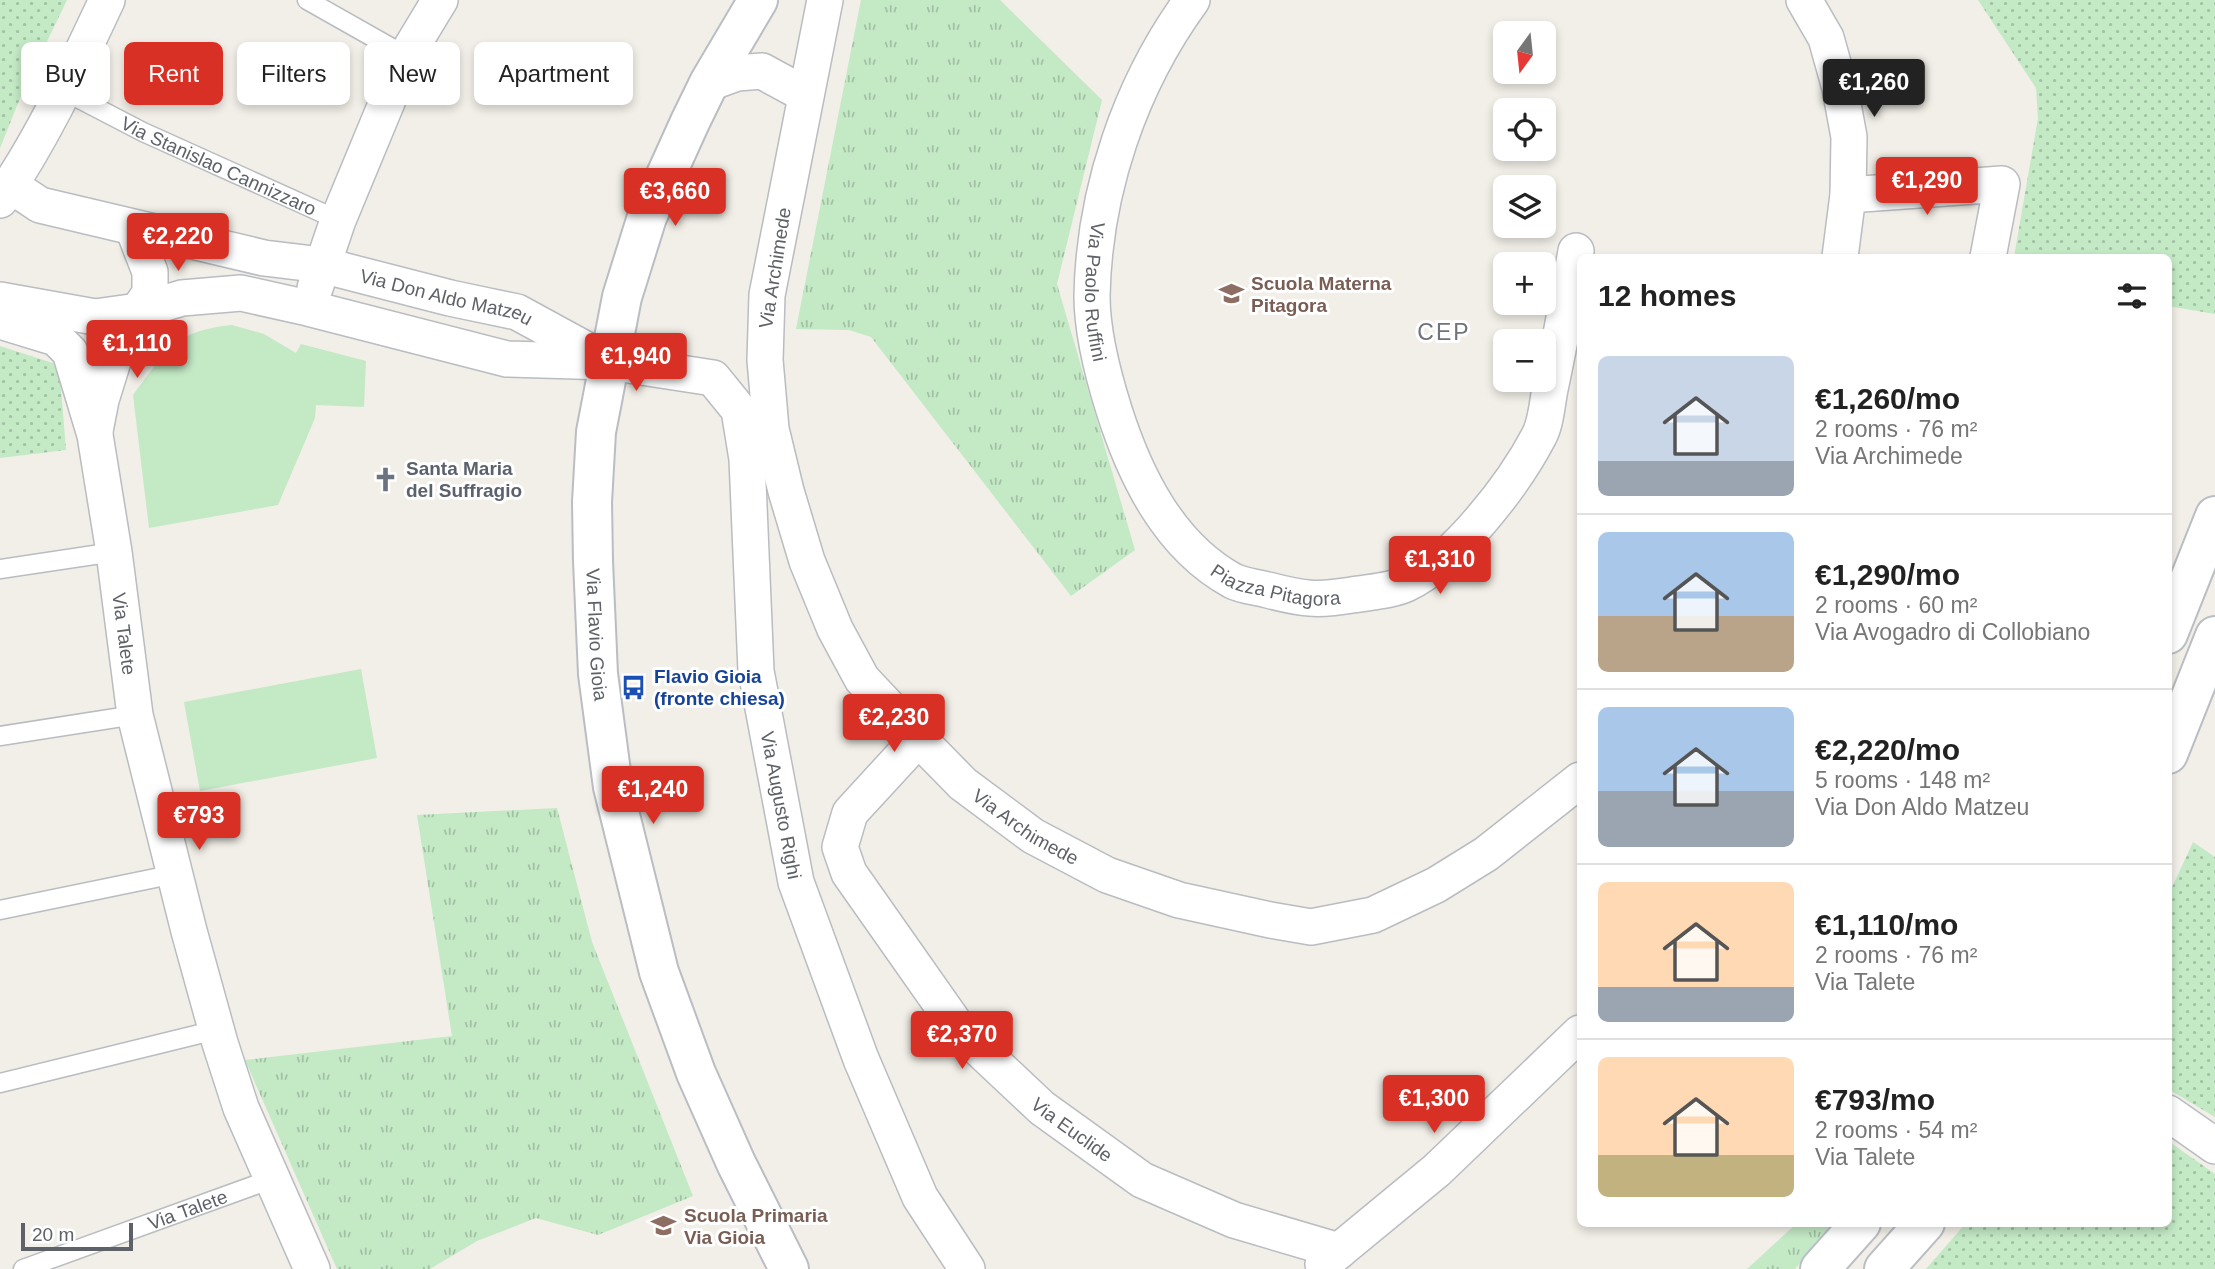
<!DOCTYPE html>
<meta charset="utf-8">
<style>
:root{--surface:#fff;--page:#f2f2f2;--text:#222;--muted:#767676;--line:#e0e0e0;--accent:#d93025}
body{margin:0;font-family:Arial,sans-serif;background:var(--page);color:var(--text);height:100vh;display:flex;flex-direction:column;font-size:26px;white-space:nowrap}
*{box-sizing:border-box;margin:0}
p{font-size:23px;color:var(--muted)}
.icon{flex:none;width:38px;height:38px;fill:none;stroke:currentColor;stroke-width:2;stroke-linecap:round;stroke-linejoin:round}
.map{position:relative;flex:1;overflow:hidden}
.sheet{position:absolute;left:1577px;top:254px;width:595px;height:973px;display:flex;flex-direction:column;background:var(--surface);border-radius:10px;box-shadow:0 4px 10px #0003}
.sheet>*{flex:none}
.top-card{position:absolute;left:21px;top:42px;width:665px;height:63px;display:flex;gap:14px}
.needle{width:46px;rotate:195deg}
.fabs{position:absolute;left:1493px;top:21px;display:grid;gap:14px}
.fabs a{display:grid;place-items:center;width:63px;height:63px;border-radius:10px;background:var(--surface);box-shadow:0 4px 10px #0003;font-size:35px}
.scale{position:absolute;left:21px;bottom:18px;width:112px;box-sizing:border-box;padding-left:7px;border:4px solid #5e6268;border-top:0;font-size:19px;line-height:24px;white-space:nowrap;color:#5e6268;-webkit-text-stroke:5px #fff;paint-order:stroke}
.price{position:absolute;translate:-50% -60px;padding:0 16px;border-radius:7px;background:var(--accent);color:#fff;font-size:23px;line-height:46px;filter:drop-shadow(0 2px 4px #0008)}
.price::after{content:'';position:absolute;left:50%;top:42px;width:21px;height:16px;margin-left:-10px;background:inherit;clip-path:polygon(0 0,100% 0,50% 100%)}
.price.selected{background:#222;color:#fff}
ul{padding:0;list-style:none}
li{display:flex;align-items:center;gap:21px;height:175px;padding:0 21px}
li+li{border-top:2px solid var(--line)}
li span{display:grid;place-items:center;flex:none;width:196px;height:140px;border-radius:10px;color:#555}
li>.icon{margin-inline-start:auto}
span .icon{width:84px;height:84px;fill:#fffc;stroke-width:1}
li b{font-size:30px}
h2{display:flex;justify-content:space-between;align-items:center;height:84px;padding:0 21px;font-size:30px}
.pill{padding:0 24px;border-radius:10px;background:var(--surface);box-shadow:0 4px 10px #0003;font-size:24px;line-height:63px}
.pill.selected{background:var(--accent);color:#fff}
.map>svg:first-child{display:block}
</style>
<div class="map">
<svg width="2215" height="1269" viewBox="0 0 2215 1269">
<defs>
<pattern id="grass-dots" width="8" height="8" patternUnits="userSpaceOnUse" patternTransform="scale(1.75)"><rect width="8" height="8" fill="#c3e9c5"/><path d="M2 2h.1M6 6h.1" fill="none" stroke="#a2c0a4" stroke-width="1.8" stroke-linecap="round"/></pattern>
<pattern id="park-tufts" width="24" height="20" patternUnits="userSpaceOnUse" patternTransform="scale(1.75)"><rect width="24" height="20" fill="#c3e9c5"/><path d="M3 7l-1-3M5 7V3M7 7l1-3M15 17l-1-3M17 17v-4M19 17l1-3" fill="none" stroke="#a2c0a4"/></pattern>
</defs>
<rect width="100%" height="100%" fill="#f1efe7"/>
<g fill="url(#grass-dots)">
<path d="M0,0H67L23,91L0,148Z"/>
<path d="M1978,0H2215V314L2168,306V257H2014L2038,118L2036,88Z"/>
<path d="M0,346L59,365L66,450L0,458Z"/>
<path d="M2193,842L2215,857V1117L2168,1089V896Z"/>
<path d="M2168,1141L2215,1174V1269H1926L1966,1223H2168Z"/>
</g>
<g fill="url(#park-tufts)">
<path d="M861,0H1000L1102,100L1057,284L1135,550L1071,596L871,337L849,330L796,329Z"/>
<path d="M557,808L592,942L693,1196L598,1235L536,1218L477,1241L430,1269H337L245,1060L452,1036L417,815Z"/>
<path d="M1797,1223H1833L1795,1269H1747Z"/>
</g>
<g fill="#c3e9c5">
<path d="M232,325L264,334L296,353L301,344L366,361L364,407L316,405L315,418L278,505L149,528L133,395C167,351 173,331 232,325Z"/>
<path d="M361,669L377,758L200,791L184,702Z"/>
</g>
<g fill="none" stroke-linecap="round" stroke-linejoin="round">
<defs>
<g id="lane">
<path d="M307,0L406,56"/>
<path id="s1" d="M64,91L143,132L338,220"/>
<path d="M0,569L114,552"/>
<path d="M0,736L135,715"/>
<path d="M0,910L175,874"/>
<path d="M0,1083L216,1030"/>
<path id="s2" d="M23,1269L272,1179"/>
</g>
<g id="street">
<path id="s3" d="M825,0L767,295L765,360L771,429L786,491L807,561L835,629L862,679L910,730L963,784L1033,836L1107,875L1179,900L1270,920L1311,927L1373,915L1436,885L1486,854L1580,780"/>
<path id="s4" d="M1192,0C1130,85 1094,191 1092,296C1092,333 1103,375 1114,410C1135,476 1169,546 1233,581C1243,586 1257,587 1268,590C1302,599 1317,601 1352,595C1369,592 1391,591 1406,584C1455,561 1514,484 1539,436C1546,423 1547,404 1550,389C1560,343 1568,297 1576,251"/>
<path d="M1804,0L1826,38L1840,88L1849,137L1848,195L1840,257"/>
<path d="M709,83L737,73L762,71L806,95"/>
<path id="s5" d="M10,185L40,205L264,258L322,265L450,298L517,312L605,360"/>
<path d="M1848,195L2002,184L1988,257"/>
<path d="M0,200C43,138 75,68 107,0"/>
<path d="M315,288L338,220L406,56L440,0"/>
<path id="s6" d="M0,300L95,317L138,311L182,298L241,293L308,308L507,359L609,362L713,378L739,410L747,459L756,671L796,882L861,1059L920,1197L967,1269"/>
<path id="s7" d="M0,321L56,338L70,352L95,435L114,552L135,715L189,931L220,1043L241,1108L312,1269"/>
<path d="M95,431L101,400L114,358L138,311L150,293V272L133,228"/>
<path id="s8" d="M918,739L850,813L840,847L849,873L960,1031L1042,1108L1142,1180L1234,1220L1339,1251"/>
<path d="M2168,1113L2215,1146"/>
<path d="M1323,1264L1437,1170L1580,1033"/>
</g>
<g id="secondary">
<path id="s9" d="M758,0L709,83L690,122L647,217L622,297L596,432L592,502L593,561L598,674L613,787L659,972L696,1073L736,1163L789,1269"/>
<path d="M2168,634L2215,516"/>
<path d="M2168,754L2215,636"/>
<path d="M1820,1269L1861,1223"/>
<path d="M1884,1269L1925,1223"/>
</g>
</defs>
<use href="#lane" stroke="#b9bcc1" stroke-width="21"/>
<use href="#street" stroke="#b9bcc1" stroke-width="38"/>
<use href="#secondary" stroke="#babdc3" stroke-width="42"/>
<use href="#lane" stroke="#fff" stroke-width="18"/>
<use href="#street" stroke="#fff" stroke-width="35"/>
<use href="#secondary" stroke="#fff" stroke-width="38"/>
</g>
<defs>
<symbol id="school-bare" viewBox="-9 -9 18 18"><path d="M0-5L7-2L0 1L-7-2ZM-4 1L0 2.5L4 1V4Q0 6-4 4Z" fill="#8d6e63" stroke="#fff" stroke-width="2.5" paint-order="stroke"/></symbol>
<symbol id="church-bare" viewBox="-9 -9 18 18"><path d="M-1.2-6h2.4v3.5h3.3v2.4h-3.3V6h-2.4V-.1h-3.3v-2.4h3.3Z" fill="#6b7280" stroke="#fff" stroke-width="2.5" paint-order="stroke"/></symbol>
<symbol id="bus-bare" viewBox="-9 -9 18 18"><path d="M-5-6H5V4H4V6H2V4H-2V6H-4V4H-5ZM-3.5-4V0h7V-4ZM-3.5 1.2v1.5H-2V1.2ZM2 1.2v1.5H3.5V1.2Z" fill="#1a4fb4" stroke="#fff" stroke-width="2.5" paint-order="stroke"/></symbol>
</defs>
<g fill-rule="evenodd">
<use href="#school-bare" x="1214" y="276" width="35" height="35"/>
<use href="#church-bare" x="368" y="462" width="35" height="35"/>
<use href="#bus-bare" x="616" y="670" width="35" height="35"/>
<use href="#school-bare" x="646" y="1208" width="35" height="35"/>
</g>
<g text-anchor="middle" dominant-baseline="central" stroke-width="6" stroke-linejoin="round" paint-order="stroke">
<g font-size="19" fill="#5e6268" stroke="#fff">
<text stroke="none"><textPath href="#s1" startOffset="172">Via Stanislao Cannizzaro</textPath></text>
<text transform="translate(775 268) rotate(-81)">Via Archimede</text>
<text stroke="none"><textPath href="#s4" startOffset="313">Via Paolo Ruffini</textPath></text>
<text stroke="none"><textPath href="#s5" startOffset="453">Via Don Aldo Matzeu</textPath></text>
<text stroke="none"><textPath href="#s4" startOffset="690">Piazza Pitagora</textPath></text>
<text stroke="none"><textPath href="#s7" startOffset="366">Via Talete</textPath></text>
<text stroke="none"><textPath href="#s9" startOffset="668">Via Flavio Gioia</textPath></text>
<text stroke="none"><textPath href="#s6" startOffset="1166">Via Augusto Righi</textPath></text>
<text stroke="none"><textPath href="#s3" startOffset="924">Via Archimede</textPath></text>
<text stroke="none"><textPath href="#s8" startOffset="506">Via Euclide</textPath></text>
<text stroke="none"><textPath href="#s2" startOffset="175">Via Talete</textPath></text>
</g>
<g font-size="19" font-weight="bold" fill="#785e54" stroke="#fff" text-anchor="start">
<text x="1251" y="283">Scuola Materna<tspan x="1251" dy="22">Pitagora</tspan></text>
<text x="684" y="1215">Scuola Primaria<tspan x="684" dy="22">Via Gioia</tspan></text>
</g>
<g font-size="19" font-weight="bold" fill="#5b616d" stroke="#fff" text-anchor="start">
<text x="406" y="468">Santa Maria<tspan x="406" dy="22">del Suffragio</tspan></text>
</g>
<g font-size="19" font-weight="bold" fill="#164399" stroke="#fff" text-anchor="start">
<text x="654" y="676">Flavio Gioia<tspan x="654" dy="22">(fronte chiesa)</tspan></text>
</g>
<g font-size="23" letter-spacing="2" fill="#6f747a" stroke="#fff">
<text x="1444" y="332">CEP</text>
</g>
</g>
</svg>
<div class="fabs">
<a><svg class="needle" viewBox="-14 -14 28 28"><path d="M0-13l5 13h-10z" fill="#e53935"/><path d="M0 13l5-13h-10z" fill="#767676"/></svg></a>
<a><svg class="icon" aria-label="locate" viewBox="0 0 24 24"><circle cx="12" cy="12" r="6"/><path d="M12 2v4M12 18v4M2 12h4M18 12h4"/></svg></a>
<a><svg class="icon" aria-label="layers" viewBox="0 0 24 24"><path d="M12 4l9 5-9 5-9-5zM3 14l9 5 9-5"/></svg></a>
<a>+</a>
<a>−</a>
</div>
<div class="scale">20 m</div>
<b class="price selected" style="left:1874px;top:119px">€1,260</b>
<b class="price" style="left:1927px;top:217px">€1,290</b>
<b class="price" style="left:675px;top:228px">€3,660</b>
<b class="price" style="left:178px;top:273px">€2,220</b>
<b class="price" style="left:137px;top:380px">€1,110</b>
<b class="price" style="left:636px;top:393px">€1,940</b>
<b class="price" style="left:1440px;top:596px">€1,310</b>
<b class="price" style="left:894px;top:754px">€2,230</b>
<b class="price" style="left:653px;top:826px">€1,240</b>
<b class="price" style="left:199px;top:852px">€793</b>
<b class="price" style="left:962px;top:1071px">€2,370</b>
<b class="price" style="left:1434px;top:1135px">€1,300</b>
<div class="top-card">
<a class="pill">Buy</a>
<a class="pill selected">Rent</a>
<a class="pill">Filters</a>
<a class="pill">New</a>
<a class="pill">Apartment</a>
</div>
<section class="sheet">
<h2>12 homes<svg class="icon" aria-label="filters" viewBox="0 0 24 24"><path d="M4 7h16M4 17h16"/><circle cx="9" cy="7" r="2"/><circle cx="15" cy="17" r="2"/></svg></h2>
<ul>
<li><span style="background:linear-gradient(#c9d6e8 75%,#9aa5b1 0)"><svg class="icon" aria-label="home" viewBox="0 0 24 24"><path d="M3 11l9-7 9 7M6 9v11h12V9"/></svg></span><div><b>€1,260/mo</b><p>2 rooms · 76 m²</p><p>Via Archimede</p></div></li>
<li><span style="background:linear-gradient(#a9c7e8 60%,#b9a48a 0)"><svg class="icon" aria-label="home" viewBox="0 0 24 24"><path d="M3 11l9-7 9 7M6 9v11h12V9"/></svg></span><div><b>€1,290/mo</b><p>2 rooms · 60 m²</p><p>Via Avogadro di Collobiano</p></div></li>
<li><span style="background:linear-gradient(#a9c7e8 60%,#9aa5b1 0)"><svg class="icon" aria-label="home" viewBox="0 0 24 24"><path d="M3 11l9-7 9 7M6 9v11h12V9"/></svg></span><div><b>€2,220/mo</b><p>5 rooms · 148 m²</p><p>Via Don Aldo Matzeu</p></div></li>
<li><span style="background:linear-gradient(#ffd9b3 75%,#9aa5b1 0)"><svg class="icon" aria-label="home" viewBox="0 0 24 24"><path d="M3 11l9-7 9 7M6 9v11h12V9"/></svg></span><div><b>€1,110/mo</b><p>2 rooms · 76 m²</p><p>Via Talete</p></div></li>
<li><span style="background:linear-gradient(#ffd9b3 70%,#c2b280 0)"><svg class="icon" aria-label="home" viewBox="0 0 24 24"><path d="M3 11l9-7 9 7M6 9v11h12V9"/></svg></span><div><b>€793/mo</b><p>2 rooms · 54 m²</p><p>Via Talete</p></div></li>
</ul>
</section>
</div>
